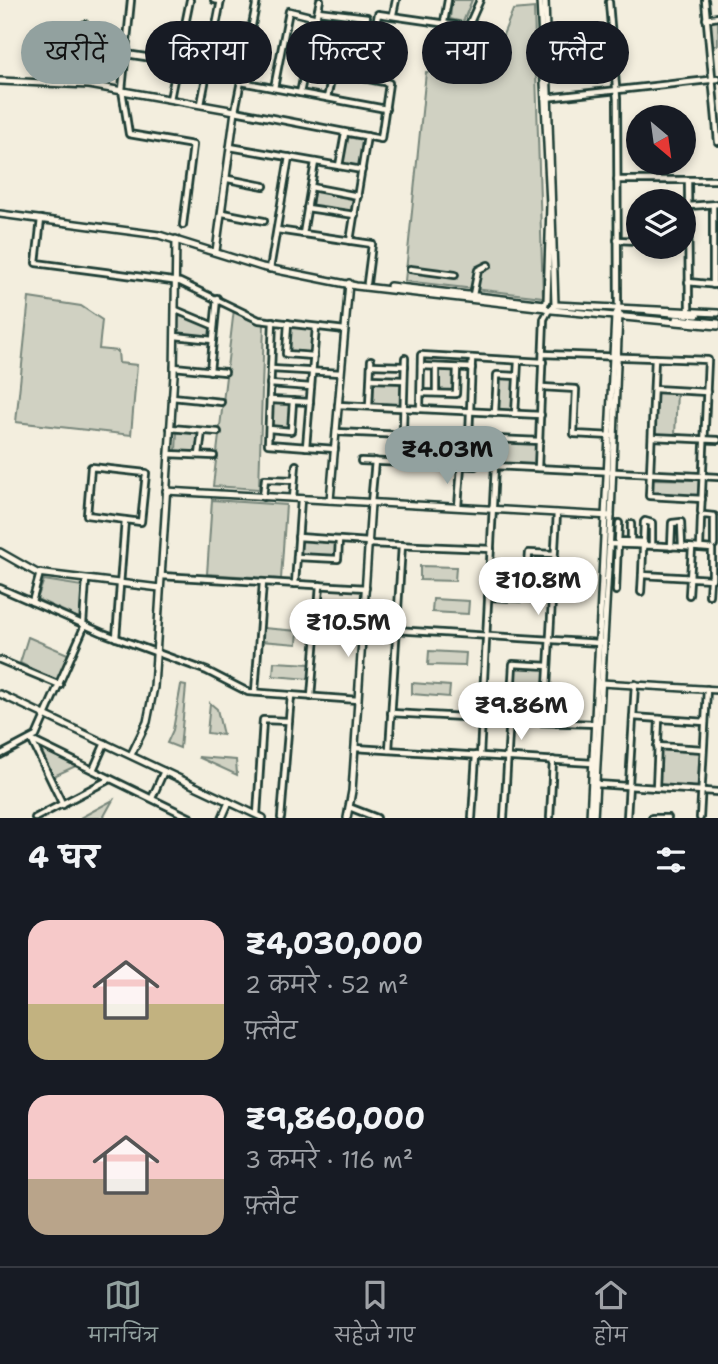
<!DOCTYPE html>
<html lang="hi">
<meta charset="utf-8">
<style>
:root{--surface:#171b24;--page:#20242c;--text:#f1f3f6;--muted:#9ea1a6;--line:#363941;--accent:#92a19f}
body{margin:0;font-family:"Shantell Sans","Playpen Sans Deva",sans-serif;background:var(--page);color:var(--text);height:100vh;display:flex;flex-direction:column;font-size:26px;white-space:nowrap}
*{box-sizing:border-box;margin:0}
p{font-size:23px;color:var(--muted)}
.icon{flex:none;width:38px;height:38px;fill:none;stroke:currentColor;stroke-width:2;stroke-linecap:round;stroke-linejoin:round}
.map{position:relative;height:818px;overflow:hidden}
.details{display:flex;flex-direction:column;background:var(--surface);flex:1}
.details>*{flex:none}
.top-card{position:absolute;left:21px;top:21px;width:677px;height:63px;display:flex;gap:14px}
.needle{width:46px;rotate:151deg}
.fabs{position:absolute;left:626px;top:105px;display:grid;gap:14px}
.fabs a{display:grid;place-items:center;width:70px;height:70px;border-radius:50%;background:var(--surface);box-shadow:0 4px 10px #0003;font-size:35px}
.price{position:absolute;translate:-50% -60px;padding:0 16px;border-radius:24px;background:#fff;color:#222;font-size:23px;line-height:46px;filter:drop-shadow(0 2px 4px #0008)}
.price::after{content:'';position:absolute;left:50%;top:42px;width:21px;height:16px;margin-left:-10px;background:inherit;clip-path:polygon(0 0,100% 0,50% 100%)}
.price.selected{background:var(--accent);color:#111}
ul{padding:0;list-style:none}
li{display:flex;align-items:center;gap:21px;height:175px;padding:0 28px}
li span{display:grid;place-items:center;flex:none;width:196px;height:140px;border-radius:21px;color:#555}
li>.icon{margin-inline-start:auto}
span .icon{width:84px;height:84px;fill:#fffc;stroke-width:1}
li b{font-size:30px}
h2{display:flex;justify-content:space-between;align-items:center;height:84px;padding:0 28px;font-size:30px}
.chip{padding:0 24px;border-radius:32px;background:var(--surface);box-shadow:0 4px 10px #0003;font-size:24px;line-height:63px}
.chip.selected{background:var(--accent);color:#111}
.menu{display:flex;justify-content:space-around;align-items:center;height:98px;border-top:2px solid var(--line);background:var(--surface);font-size:19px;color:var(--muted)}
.menu a{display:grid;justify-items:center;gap:4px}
.menu .selected{color:var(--accent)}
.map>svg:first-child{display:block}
</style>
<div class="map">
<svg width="718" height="818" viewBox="0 0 718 818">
<rect width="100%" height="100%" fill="#f3eede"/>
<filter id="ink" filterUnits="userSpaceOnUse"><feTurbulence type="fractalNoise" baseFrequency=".0143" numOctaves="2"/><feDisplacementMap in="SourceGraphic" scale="14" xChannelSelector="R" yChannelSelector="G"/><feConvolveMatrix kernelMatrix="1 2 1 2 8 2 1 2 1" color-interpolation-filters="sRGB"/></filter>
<g filter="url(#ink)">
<g fill="#d0d1c2" stroke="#78877b" stroke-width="2">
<path d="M452,0H472L463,22L450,19Z"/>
<path d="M534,8L543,297L405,281L426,72L487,75L513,10Z"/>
<path d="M718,20V45L712,46L709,21Z"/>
<path d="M347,137L364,140L359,167L343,164Z"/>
<path d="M314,191L355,198L352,213L312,206Z"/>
<path d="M29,298L81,306L102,320L99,349L118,351L119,363L137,365L131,435L16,422Z"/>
<path d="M234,309L248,319L264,323L259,489L213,486Z"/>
<path d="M176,315L214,326L208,340L175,336Z"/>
<path d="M290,326L313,327L311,353L288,351Z"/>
<path d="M439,370H455L454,392H438Z"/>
<path d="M499,378L514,379L513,411L498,410Z"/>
<path d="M374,382L402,383L401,405L373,403Z"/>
<path d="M657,392H677L675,435H655Z"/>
<path d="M272,402L291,403L289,428L271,427Z"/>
<path d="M177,431L198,432L197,452L176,451Z"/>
<path d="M496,442L536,444L535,465L495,463Z"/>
<path d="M652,479L701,480L700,497L651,495Z"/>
<path d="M212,500L286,505L281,579L207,574Z"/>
<path d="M300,540L337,542L336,557L299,555Z"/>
<path d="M531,556L551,557L550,575H538L536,596H529Z"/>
<path d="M420,566L456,567L455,581L420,580Z"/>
<path d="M44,580L82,586L81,619L37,599Z"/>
<path d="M433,599L469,601L468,614L432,612Z"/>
<path d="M263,628L298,631L297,644L261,641Z"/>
<path d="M28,637L70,655L58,682L20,663Z"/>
<path d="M429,651L466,653L465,666L428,665Z"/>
<path d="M274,662L311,664L310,679L273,676Z"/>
<path d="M515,667L546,669L545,693L514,691Z"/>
<path d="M412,683L450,686L449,697L412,694Z"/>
<path d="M181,685L186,686L180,748L167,743L173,730Z"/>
<path d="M210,703L217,709L223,735L207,733Z"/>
<path d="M36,745L78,765L52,777Z"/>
<path d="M660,750L700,752L698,788L658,785Z"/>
<path d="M198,757L236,760L237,775Z"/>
<path d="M113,800L103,818H80Z"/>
</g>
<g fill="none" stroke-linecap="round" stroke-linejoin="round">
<defs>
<g id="street">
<path d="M131,0L122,90L129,134L193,145L183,225"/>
<path d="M214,0L221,1"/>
<path d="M257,0L235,111L381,139L389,83L333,72"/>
<path d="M705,0L718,142"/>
<path d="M609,2L617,99L618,309"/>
<path d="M318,11L367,17"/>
<path d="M393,14L396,0"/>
<path d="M706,19L718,17"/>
<path d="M316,20L363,29"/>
<path d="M444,22L448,0"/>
<path d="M310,48L357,57"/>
<path d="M126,54L178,62"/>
<path d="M366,78L378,14L468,27L480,0"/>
<path d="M41,82L45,29"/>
<path d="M241,82L386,109"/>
<path d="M80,84L85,24"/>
<path d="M274,88L289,11L317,18"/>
<path d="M300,93L320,0"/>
<path d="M327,98L337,53"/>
<path d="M545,98L718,79"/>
<path d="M170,99L190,0"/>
<path d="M201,104L221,0"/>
<path d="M230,147L362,170"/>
<path d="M339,166L345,133"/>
<path d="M228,179L264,186"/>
<path d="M617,180H718"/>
<path d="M688,180L689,311"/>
<path d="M311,187L358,196"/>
<path d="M713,205V285"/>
<path d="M688,206L718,204"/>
<path d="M307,208L355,215"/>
<path d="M223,213L264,221"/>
<path d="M41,219L36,263L180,282L259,320L345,330"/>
<path d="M277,230L372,244L367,283"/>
<path d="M303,234L315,162"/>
<path d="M617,240L639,241"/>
<path d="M350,241L367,136"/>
<path d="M270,269L289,157"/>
<path d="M410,269L455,275"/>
<path d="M688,282L718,285"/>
<path d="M473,295L478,270L488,265"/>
<path d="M176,310L214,326"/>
<path d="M273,321L268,444L335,449"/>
<path d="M288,323L286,354L314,356"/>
<path d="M175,336L213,340"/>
<path d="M543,354L708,360L701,512"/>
<path d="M655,358L649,496L702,499"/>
<path d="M371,365L405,366"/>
<path d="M421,366L472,368"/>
<path d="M174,367L225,372"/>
<path d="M271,369L341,373"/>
<path d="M210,371L217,298"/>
<path d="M371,379L404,380"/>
<path d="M270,384L311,387"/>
<path d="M542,387L576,389L574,434L612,436"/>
<path d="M654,389L707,392"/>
<path d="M421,393L456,394L457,368"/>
<path d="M436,393V367"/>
<path d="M172,397L221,402"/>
<path d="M270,400L310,402"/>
<path d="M338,405L541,415"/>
<path d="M369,406L371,360"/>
<path d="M420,409L421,355L543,362"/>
<path d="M495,413L497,375L517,376"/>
<path d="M515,414L518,361"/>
<path d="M170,428L218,432"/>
<path d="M269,429L291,431L293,401"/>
<path d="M336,432L540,441"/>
<path d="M652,437L718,440"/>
<path d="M469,438L472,358"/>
<path d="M306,447L316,327"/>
<path d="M169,454L214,456"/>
<path d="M199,455L202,431"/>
<path d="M361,461L475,466"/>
<path d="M402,463L405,358"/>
<path d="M91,467L146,473L141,522L87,515Z"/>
<path d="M538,468L544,319L549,310"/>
<path d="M263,497L265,479L294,480"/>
<path d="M293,498L296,465"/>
<path d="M371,503L375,461"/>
<path d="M458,507L461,466"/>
<path d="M619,523L618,541L644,542"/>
<path d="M298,537L369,542"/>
<path d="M631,541V524"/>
<path d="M369,544L491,549"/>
<path d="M609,544C643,546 678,545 712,549V579L642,575L644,522L645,521L652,523V546"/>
<path d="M671,547L672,523L681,522L682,547"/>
<path d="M700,548L701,517L704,515L714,516V545"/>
<path d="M297,557L338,559L339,540"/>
<path d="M161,576L366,588"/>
<path d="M295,584L301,499"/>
<path d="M0,588L103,633L207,671L248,692L358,700"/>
<path d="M616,591L618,541"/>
<path d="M641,592L642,575"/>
<path d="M689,595L692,548"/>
<path d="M709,595L710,580"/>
<path d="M488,597L552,599"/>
<path d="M526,598L529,553L554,554"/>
<path d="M32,602L40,573"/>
<path d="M83,624L86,580"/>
<path d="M363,628L600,643"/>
<path d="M116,638L125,520"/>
<path d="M0,660L60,685"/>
<path d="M255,692L263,582"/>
<path d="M483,692L546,695"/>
<path d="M311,697L320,585"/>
<path d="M391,713L482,718"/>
<path d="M633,717L705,722"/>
<path d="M510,721L596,724"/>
<path d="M545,722L557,513"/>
<path d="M31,740L191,818"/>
<path d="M32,741L63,805"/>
<path d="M657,746L703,749"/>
<path d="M355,748L593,763"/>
<path d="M389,750L402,545"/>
<path d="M0,755L36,736L85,625"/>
<path d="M480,756L495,466L718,477"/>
<path d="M93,770L105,743"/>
<path d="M596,784L718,792"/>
<path d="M656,788L659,719"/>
<path d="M152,798L164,771"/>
<path d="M349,807L377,818"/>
<path d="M257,815L263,720L289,721"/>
<path d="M35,818L110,779"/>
<path d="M281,818L291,695"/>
<path d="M472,818L476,755"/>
<path d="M504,818L513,664L548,666"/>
<path d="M550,818L553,760"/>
<path d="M627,818L635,684"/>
<path d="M652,818H668"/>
<path d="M700,818L707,689"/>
</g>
<g id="secondary">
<path d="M540,0L550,205L547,301"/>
<path d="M545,0L555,305"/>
<path d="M0,81L89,85L235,111L216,251"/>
<path d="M0,214L159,235L262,267L356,286L546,308"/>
<path d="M390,286L545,304"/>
<path d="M545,308L550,310L555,305L718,313"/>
<path d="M552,310L718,326"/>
<path d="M648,311L697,315"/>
<path d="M676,319L718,323"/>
<path d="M166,491L611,516"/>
<path d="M330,500L349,283"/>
<path d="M0,552L37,573L160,588"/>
<path d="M601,683L718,690"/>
<path d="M0,694L263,818"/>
<path d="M131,755L147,722L154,687L174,375L176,239"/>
<path d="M222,818L229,802"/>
<path d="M347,818L352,791L371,503"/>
<path d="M590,818L615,316L618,310"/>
<path d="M594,818L611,516L619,313"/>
</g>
</defs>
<use href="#street" stroke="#1f3d34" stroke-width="10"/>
<use href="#secondary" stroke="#1f3d34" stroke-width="10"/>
<use href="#street" stroke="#fcf5e5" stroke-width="4.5"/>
<use href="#secondary" stroke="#fcf5e5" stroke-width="5"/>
</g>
</g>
</svg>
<div class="fabs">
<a><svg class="needle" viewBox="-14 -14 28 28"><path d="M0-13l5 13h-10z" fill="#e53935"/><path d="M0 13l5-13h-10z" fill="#9ea1a6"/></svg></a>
<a><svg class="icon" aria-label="layers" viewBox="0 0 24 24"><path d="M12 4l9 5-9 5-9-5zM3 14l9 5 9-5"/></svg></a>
</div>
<b class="price selected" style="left:447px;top:486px">₹4.03M</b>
<b class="price" style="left:538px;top:617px">₹10.8M</b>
<b class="price" style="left:348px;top:659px">₹10.5M</b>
<b class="price" style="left:521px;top:742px">₹9.86M</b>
<div class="top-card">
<a class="chip selected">खरीदें</a>
<a class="chip">किराया</a>
<a class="chip">फ़िल्टर</a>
<a class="chip">नया</a>
<a class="chip">फ़्लैट</a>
</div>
</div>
<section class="details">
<h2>4 घर<svg class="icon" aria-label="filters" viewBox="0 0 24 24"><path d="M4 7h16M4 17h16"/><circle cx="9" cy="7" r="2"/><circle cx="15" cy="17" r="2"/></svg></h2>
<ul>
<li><span style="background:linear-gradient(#f6c9c9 60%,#c2b280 0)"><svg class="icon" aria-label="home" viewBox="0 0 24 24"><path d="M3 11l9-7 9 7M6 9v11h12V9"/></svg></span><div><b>₹4,030,000</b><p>2 कमरे · 52 m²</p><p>फ़्लैट</p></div></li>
<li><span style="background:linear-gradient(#f6c9c9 60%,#b9a48a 0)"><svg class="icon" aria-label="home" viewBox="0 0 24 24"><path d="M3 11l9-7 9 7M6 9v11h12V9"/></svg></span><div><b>₹9,860,000</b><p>3 कमरे · 116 m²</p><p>फ़्लैट</p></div></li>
</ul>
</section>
<nav class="menu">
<a class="selected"><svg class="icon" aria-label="map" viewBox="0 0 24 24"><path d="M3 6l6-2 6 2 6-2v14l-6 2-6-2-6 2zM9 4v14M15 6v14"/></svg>मानचित्र</a>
<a><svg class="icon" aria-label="saved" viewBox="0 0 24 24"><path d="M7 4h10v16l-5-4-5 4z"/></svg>सहेजे गए</a>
<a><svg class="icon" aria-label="home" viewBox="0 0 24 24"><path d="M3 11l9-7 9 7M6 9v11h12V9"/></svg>होम</a>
</nav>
